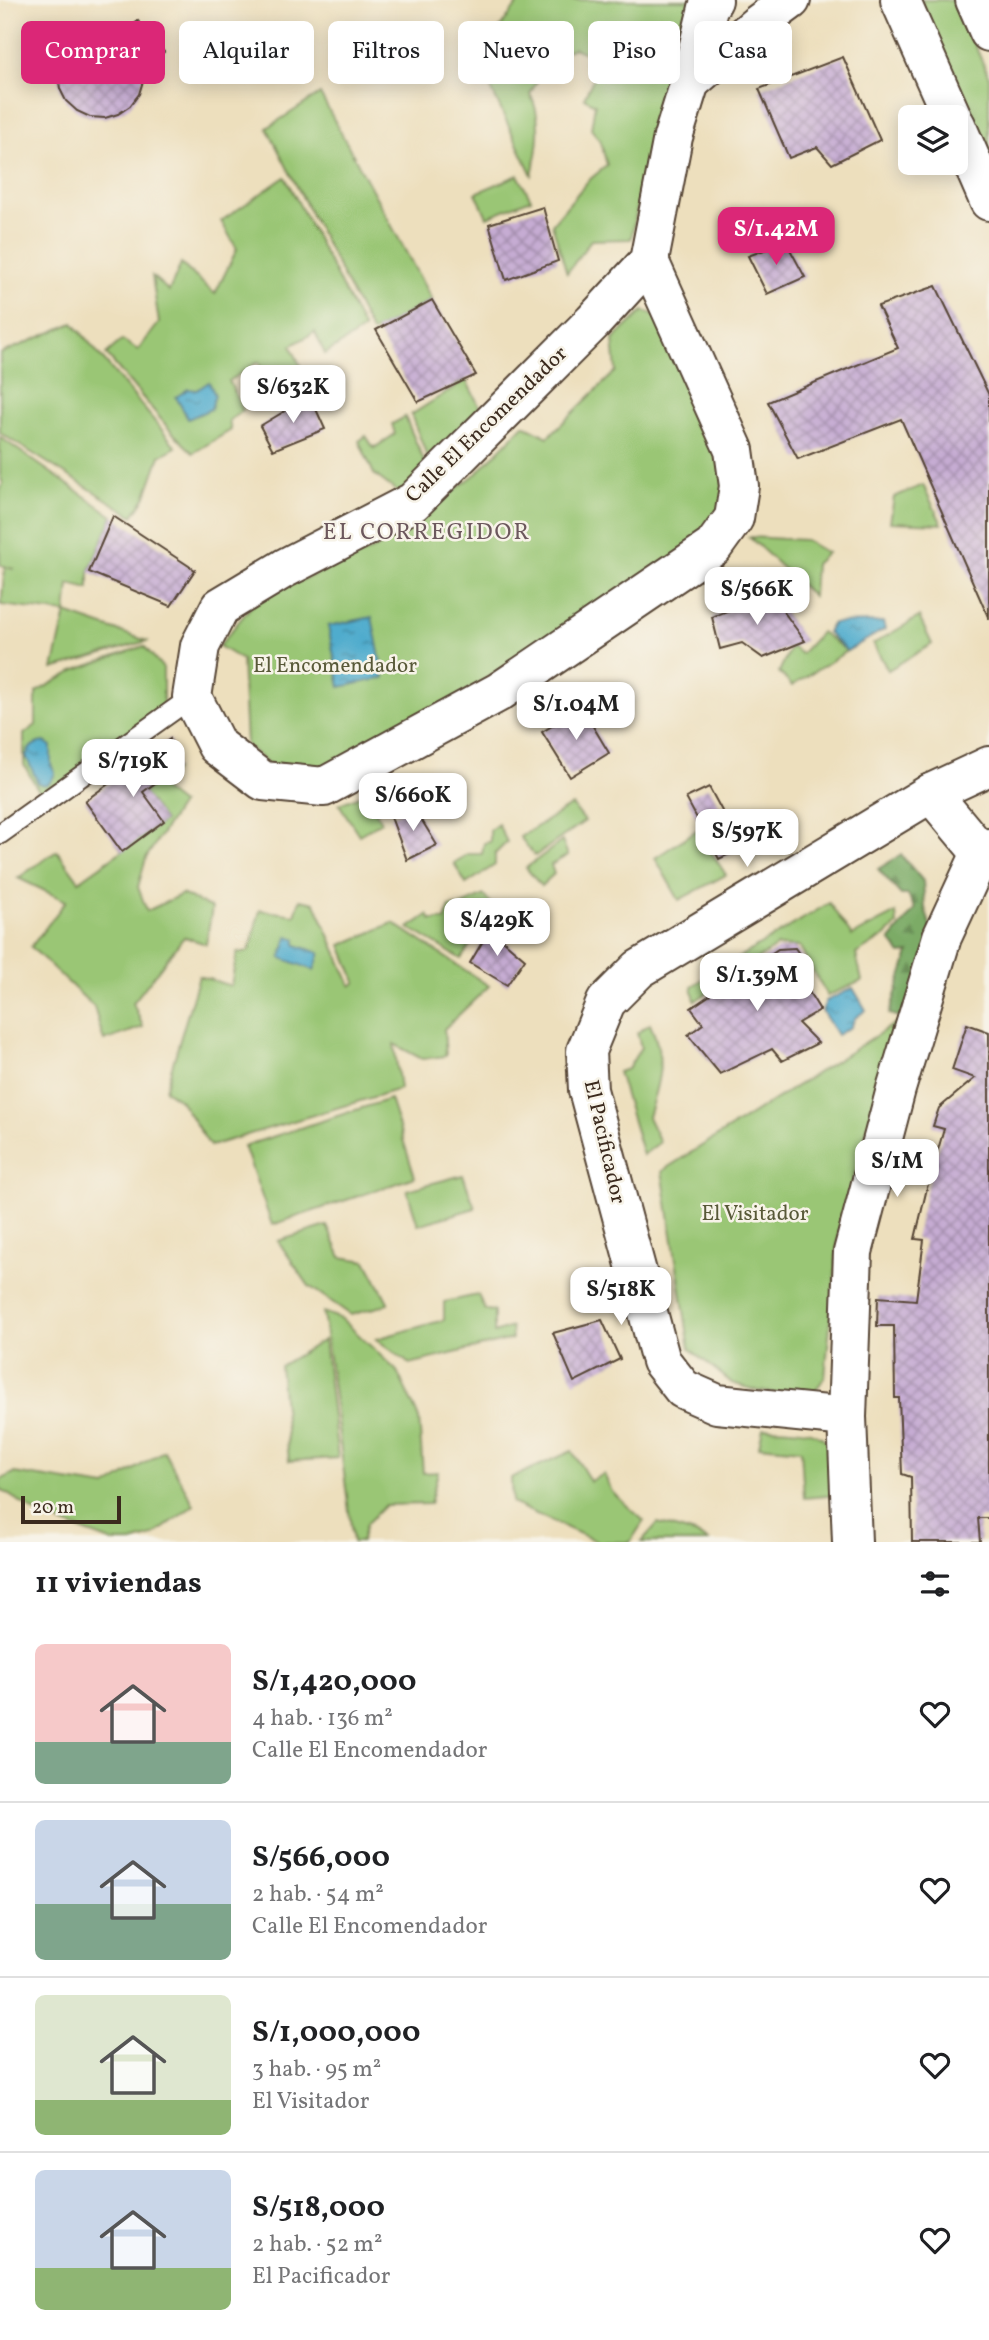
<!DOCTYPE html>
<html lang="es">
<meta charset="utf-8">
<style>
:root{--surface:#fff;--page:#f2f2f2;--text:#202124;--muted:#757577;--line:#e0e0e0;--accent:#db2777}
body{margin:0;font-family:Vollkorn,serif;background:var(--page);color:var(--text);height:100vh;display:flex;flex-direction:column;font-size:26px;white-space:nowrap}
*{box-sizing:border-box;margin:0}
p{font-size:23px;color:var(--muted)}
.icon{flex:none;width:38px;height:38px;fill:none;stroke:currentColor;stroke-width:2;stroke-linecap:round;stroke-linejoin:round}
.map{position:relative;height:1542px;overflow:hidden}
.side{display:flex;flex-direction:column;background:var(--surface);flex:1}
.side>*{flex:none}
.top-card{position:absolute;left:21px;top:21px;width:948px;height:63px;display:flex;gap:14px}
.tools{position:absolute;left:898px;top:105px;display:grid;gap:14px}
.tools a{display:grid;place-items:center;width:70px;height:70px;border-radius:10px;background:var(--surface);box-shadow:0 4px 18px #0003;font-size:35px}
.scale{position:absolute;left:21px;bottom:18px;width:100px;box-sizing:border-box;padding-left:7px;border:4px solid #3b2a1e;border-top:0;font-size:19px;line-height:24px;white-space:nowrap;color:#3b2a1e;-webkit-text-stroke:5px #f7f3e8;paint-order:stroke}
.price{position:absolute;translate:-50% -60px;padding:0 16px;border-radius:14px;background:#fff;color:#222;font-size:23px;line-height:46px;filter:drop-shadow(0 2px 4px #0008)}
.price::after{content:'';position:absolute;left:50%;top:42px;width:21px;height:16px;margin-left:-10px;background:inherit;clip-path:polygon(0 0,100% 0,50% 100%)}
.price.on{background:var(--accent);color:#fff}
ul{padding:0;list-style:none}
li{display:flex;align-items:center;gap:21px;height:175px;padding:0 35px}
li+li{border-top:2px solid var(--line)}
li span{display:grid;place-items:center;flex:none;width:196px;height:140px;border-radius:10px;color:#555}
li>.icon{margin-inline-start:auto}
span .icon{width:84px;height:84px;fill:#fffc;stroke-width:1}
li b{font-size:30px}
h2{display:flex;justify-content:space-between;align-items:center;height:84px;padding:0 35px;font-size:30px}
.tag{padding:0 24px;border-radius:10px;background:var(--surface);box-shadow:0 4px 18px #0003;font-size:24px;line-height:63px}
.tag.on{background:var(--accent);color:#fff}
.map>svg:first-child{display:block}
</style>
<div class="map">
<svg width="989" height="1542" viewBox="0 0 989 1542">
<defs>
<pattern id="forest-firs" width="22" height="20" patternUnits="userSpaceOnUse" patternTransform="scale(1.75)"><rect width="22" height="20" fill="#7bab66"/><path d="M5 1l3.5 6h-7zM16 11l3.5 6h-7z" fill="#668b53"/></pattern>
<pattern id="water-ripples" width="26" height="14" patternUnits="userSpaceOnUse" patternTransform="scale(1.75)"><rect width="26" height="14" fill="#4faccd"/><path d="M2 4q2-2 4 0t4 0M15 11q2-2 4 0t4 0" fill="none" stroke="#438ca6"/></pattern>
<pattern id="building-cross-hatch" width="8" height="8" patternUnits="userSpaceOnUse" patternTransform="scale(1.75)"><rect width="8" height="8" fill="#c6acd3"/><path d="M0 0l8 8M0 8l8-8" fill="none" stroke="#a28cab"/></pattern>
</defs>
<rect width="100%" height="100%" fill="#f7f3e8"/>
<filter id="ink" filterUnits="userSpaceOnUse"><feTurbulence type="fractalNoise" baseFrequency=".0143" numOctaves="2"/><feDisplacementMap in="SourceGraphic" scale="14" xChannelSelector="R" yChannelSelector="G"/><feConvolveMatrix kernelMatrix="1 2 1 2 8 2 1 2 1" color-interpolation-filters="sRGB"/></filter>
<filter id="wash" filterUnits="userSpaceOnUse"><feTurbulence type="fractalNoise" baseFrequency=".00686" numOctaves="4" result="noise"/><feDisplacementMap in="SourceGraphic" scale="28" xChannelSelector="R" yChannelSelector="G"/><feGaussianBlur stdDeviation="1.57" result="paint"/><feColorMatrix in="noise" values="0 0 0 0 0 0 0 0 0 0 0 0 0 0 0 0 0 1.4 0 .05"/><feComposite in="paint" operator="in"/></filter>
<g filter="url(#wash)">
<rect width="100%" height="100%" fill="#eddfbd"/>
<g fill="#9ac674" stroke="#6a7849" stroke-width="2">
<path d="M525,0H712L656,114L631,239L591,240L567,273L552,224L588,181L607,165L600,140L591,129L595,104L584,98L597,71L585,63L588,54L574,48L550,57L530,94C543,118 538,149 532,175L477,59L519,2Z"/>
<path d="M921,0H955L989,77V156Z"/>
<path d="M320,94L432,300L372,333L267,128Z"/>
<path d="M518,175L531,199L487,217L476,193Z"/>
<path d="M285,177L364,329L325,354L315,332L291,346L313,392L290,408L258,362L229,381L243,410L229,421L231,430L193,453L170,430L106,354L122,340L138,350L159,323L152,276L169,291L181,264L215,294L237,249L221,221Z"/>
<path d="M643,311L666,318L721,454L725,498L706,537L385,743L333,773H279L246,745L242,660L219,646L257,599L382,546L477,473L524,425L548,437L616,371L613,340Z"/>
<path d="M73,323L176,447L160,456L145,498L133,516L0,433V354Z"/>
<path d="M466,380L484,415L429,461L411,415Z"/>
<path d="M405,417L429,472L403,496L374,474L359,441L366,436L374,448L395,434L392,424Z"/>
<path d="M0,437L113,516L89,572V589L69,584L66,613L147,641L53,669L66,613L1,605L5,567L14,569L0,565V488L3,484L0,476Z"/>
<path d="M923,485L942,524L890,522L894,497Z"/>
<path d="M749,537L805,540L827,553L815,564L813,596Z"/>
<path d="M919,617L932,644L888,670L873,644Z"/>
<path d="M821,632L847,651L792,686L779,672L791,646L801,654Z"/>
<path d="M144,646L163,668V709L43,798L24,765V734L36,725V692L76,670Z"/>
<path d="M176,768L162,789L181,804L146,858L138,887L147,911L182,894L212,908L206,944L184,937L133,1003L143,1027L104,1041L94,1007L31,947L66,901L18,878L57,851L79,881L164,821L143,792Z"/>
<path d="M367,793L381,822L359,835L339,804Z"/>
<path d="M572,805L585,821L535,856L520,837Z"/>
<path d="M498,824L507,842L495,854V865L466,884L454,863L468,854H482L484,843L490,842V830Z"/>
<path d="M697,830L726,875L679,900L655,858Z"/>
<path d="M562,841L568,855L551,865L554,874L541,886L526,868Z"/>
<path d="M484,895L492,905L495,918L484,934L480,930L461,959L409,928L428,915L431,920H445L450,907L460,906Z"/>
<path d="M300,900L315,903L351,986L356,982L341,945L393,923L489,986L444,1029L446,1056L422,1059L394,1044L400,1089L210,1146L180,1100L165,1090L199,976L231,986L237,953L249,951L260,910L295,915Z"/>
<path d="M829,903L852,936L896,913L897,925L885,936L856,954L862,981L827,996L800,947L777,946L695,1001L692,986Z"/>
<path d="M896,1023L839,1231L825,1377L810,1398L758,1391L732,1383L690,1349L662,1171Z"/>
<path d="M650,1024C667,1060 659,1081 648,1117L660,1142L643,1155L618,1072L628,1069L641,1047L637,1033Z"/>
<path d="M390,1099L415,1177L272,1225L244,1146Z"/>
<path d="M463,1175L475,1208L418,1225L407,1190Z"/>
<path d="M327,1226L341,1257L366,1261L389,1304L351,1315L309,1286L278,1241Z"/>
<path d="M478,1295L485,1310L494,1311V1333L511,1327L512,1339L410,1364L376,1339L444,1320V1302Z"/>
<path d="M323,1312L342,1319L397,1371L419,1418L423,1473L438,1472L430,1504L385,1505L366,1524L361,1542H353Z"/>
<path d="M324,1340L338,1458L289,1461L280,1366Z"/>
<path d="M763,1428C786,1429 822,1425 833,1451C838,1463 837,1482 838,1495L804,1498L801,1450L759,1446Z"/>
<path d="M164,1451L194,1505L153,1536L132,1542H113L40,1515L0,1489V1480L14,1473L106,1487Z"/>
<path d="M572,1451L590,1481L604,1474L612,1492L644,1521L630,1542H598L512,1503L511,1478Z"/>
<path d="M658,1523L695,1534L710,1542H641Z"/>
</g>
<path fill="url(#forest-firs)" stroke="#5b6a42" stroke-width="2" d="M901,855L923,881L925,908L932,931L907,1019L889,1014L909,953L901,954L890,940L915,909L908,895H901L878,869Z"/>
<g fill="url(#water-ripples)" stroke="#456b76" stroke-width="2">
<path d="M209,382L215,395L211,409L188,419L176,397L188,389L197,390Z"/>
<path d="M372,617L384,678L340,687L328,626Z"/>
<path d="M883,622L885,629L847,651L827,632L833,623Z"/>
<path d="M45,742L51,746V765L55,773C52,781 48,788 38,783L26,756C30,746 34,743 45,742Z"/>
<path d="M288,936L296,939V945L320,953L314,970L281,958Z"/>
<path d="M853,988L866,1010L855,1018L851,1027L837,1035L822,1011L826,1001Z"/>
</g>
<g id="blocks">
<g fill="url(#building-cross-hatch)">
<path d="M138,21L164,52L143,70V81L139,94L130,106L118,114L105,118L90,117L77,111L66,101L60,89L58,74L60,60L67,48L77,39L90,34L104,32L120,36Z"/>
<path d="M843,57L880,140L832,164L817,147L789,158L759,89Z"/>
<path d="M543,207L558,261L506,280L489,224Z"/>
<path d="M786,242L805,277L767,294L748,256Z"/>
<path d="M936,286L989,395V619L901,419L798,459L768,402L898,348L878,306Z"/>
<path d="M432,300L476,375L418,402L376,330Z"/>
<path d="M310,396L325,429L273,450L260,426Z"/>
<path d="M113,516L195,570L171,606L89,572Z"/>
<path d="M770,593L805,641L763,658L742,643L720,649L712,617Z"/>
<path d="M582,708L609,753L570,777L542,732Z"/>
<path d="M170,739L176,768L143,792L164,821L122,852L85,801Z"/>
<path d="M709,787L742,848L719,859L686,798Z"/>
<path d="M413,806L437,845L407,860L391,817Z"/>
<path d="M490,929L525,959L507,985L470,963Z"/>
<path d="M795,948L808,966L804,984L820,1010L798,1023L818,1043L782,1061L772,1049L720,1074L688,1035L703,1024L691,1008L778,949Z"/>
<path d="M967,1024L989,1032V1518H978L980,1542H912L911,1477L902,1474L899,1398H895L894,1326H877L878,1297L916,1300L924,1240L915,1239L927,1188L944,1129L933,1126L939,1108L975,1078L952,1070Z"/>
<path d="M602,1320L620,1359L574,1382L553,1333Z"/>
</g>
</g>
</g>
<g filter="url(#ink)">
<use href="#blocks" fill-opacity="0" stroke="#564536" stroke-width="2"/>
<g fill="none" stroke-linecap="round" stroke-linejoin="round">
<defs>
<path id="lane" d="M0,834L192,697"/>
<g id="street">
<path d="M690,82L757,25L791,0"/>
<path d="M649,261L734,450L739,486L734,518L713,547L499,692L324,787L263,781L217,746L192,697L200,646L220,607L285,568L413,502L593,322L649,261L673,137L690,82L708,8L713,0"/>
<path d="M931,793L981,853"/>
<path d="M847,1417L717,1404L683,1389L661,1361L588,1090L586,1051L606,1002L639,969L931,793L989,766"/>
<path d="M852,1542L847,1417L853,1252L896,1089L942,937L981,853L989,848"/>
</g>
<g id="secondary">
<path d="M900,0L952,117"/>
<path d="M975,0L989,32"/>
<path d="M956,125L989,201"/>
</g>
</defs>
<use href="#lane" stroke="#564536" stroke-width="23"/>
<use href="#street" stroke="#564536" stroke-width="42"/>
<use href="#secondary" stroke="#564536" stroke-width="42"/>
<use href="#lane" stroke="#fff" stroke-width="19"/>
<use href="#street" stroke="#fff" stroke-width="38"/>
<use href="#secondary" stroke="#fff" stroke-width="38"/>
</g>
</g>
<g text-anchor="middle" dominant-baseline="central" stroke-width="5" stroke-linejoin="round" paint-order="stroke">
<g font-size="21" fill="#3b2a1e" stroke="#f7f3e8">
<text transform="translate(487 425) rotate(-44)">Calle El Encomendador</text>
<text transform="translate(604 1142) rotate(77)">El Pacificador</text>
</g>
<g font-size="21" fill="#585938" stroke="#f7f3e8">
<text x="335" y="666">El Encomendador</text>
<text x="755" y="1214">El Visitador</text>
</g>
<g font-size="23" letter-spacing="2" fill="#6c585d" stroke="#f7f3e8">
<text x="427" y="533">EL CORREGIDOR</text>
</g>
</g>
</svg>
<div class="tools">
<a><svg class="icon" aria-label="layers" viewBox="0 0 24 24"><path d="M12 4l9 5-9 5-9-5zM3 14l9 5 9-5"/></svg></a>
</div>
<div class="scale">20 m</div>
<b class="price on" style="left:776px;top:267px">S/1.42M</b>
<b class="price" style="left:293px;top:425px">S/632K</b>
<b class="price" style="left:757px;top:627px">S/566K</b>
<b class="price" style="left:576px;top:742px">S/1.04M</b>
<b class="price" style="left:133px;top:799px">S/719K</b>
<b class="price" style="left:413px;top:833px">S/660K</b>
<b class="price" style="left:747px;top:869px">S/597K</b>
<b class="price" style="left:497px;top:958px">S/429K</b>
<b class="price" style="left:757px;top:1013px">S/1.39M</b>
<b class="price" style="left:897px;top:1199px">S/1M</b>
<b class="price" style="left:621px;top:1327px">S/518K</b>
<div class="top-card">
<a class="tag on">Comprar</a>
<a class="tag">Alquilar</a>
<a class="tag">Filtros</a>
<a class="tag">Nuevo</a>
<a class="tag">Piso</a>
<a class="tag">Casa</a>
</div>
</div>
<section class="side">
<h2>11 viviendas<svg class="icon" aria-label="filters" viewBox="0 0 24 24"><path d="M4 7h16M4 17h16"/><circle cx="9" cy="7" r="2"/><circle cx="15" cy="17" r="2"/></svg></h2>
<ul>
<li><span style="background:linear-gradient(#f6c9c9 70%,#7fa58c 0)"><svg class="icon" aria-label="home" viewBox="0 0 24 24"><path d="M3 11l9-7 9 7M6 9v11h12V9"/></svg></span><div><b>S/1,420,000</b><p>4 hab. · 136 m²</p><p>Calle El Encomendador</p></div><svg class="icon" aria-label="heart" viewBox="0 0 24 24"><path d="M12 20l-8-8c-3-5 5-10 8-4 3-6 11-1 8 4z"/></svg></li>
<li><span style="background:linear-gradient(#c9d6e8 60%,#7fa58c 0)"><svg class="icon" aria-label="home" viewBox="0 0 24 24"><path d="M3 11l9-7 9 7M6 9v11h12V9"/></svg></span><div><b>S/566,000</b><p>2 hab. · 54 m²</p><p>Calle El Encomendador</p></div><svg class="icon" aria-label="heart" viewBox="0 0 24 24"><path d="M12 20l-8-8c-3-5 5-10 8-4 3-6 11-1 8 4z"/></svg></li>
<li><span style="background:linear-gradient(#dfe7d0 75%,#8fb573 0)"><svg class="icon" aria-label="home" viewBox="0 0 24 24"><path d="M3 11l9-7 9 7M6 9v11h12V9"/></svg></span><div><b>S/1,000,000</b><p>3 hab. · 95 m²</p><p>El Visitador</p></div><svg class="icon" aria-label="heart" viewBox="0 0 24 24"><path d="M12 20l-8-8c-3-5 5-10 8-4 3-6 11-1 8 4z"/></svg></li>
<li><span style="background:linear-gradient(#c9d6e8 70%,#8fb573 0)"><svg class="icon" aria-label="home" viewBox="0 0 24 24"><path d="M3 11l9-7 9 7M6 9v11h12V9"/></svg></span><div><b>S/518,000</b><p>2 hab. · 52 m²</p><p>El Pacificador</p></div><svg class="icon" aria-label="heart" viewBox="0 0 24 24"><path d="M12 20l-8-8c-3-5 5-10 8-4 3-6 11-1 8 4z"/></svg></li>
</ul>
</section>
